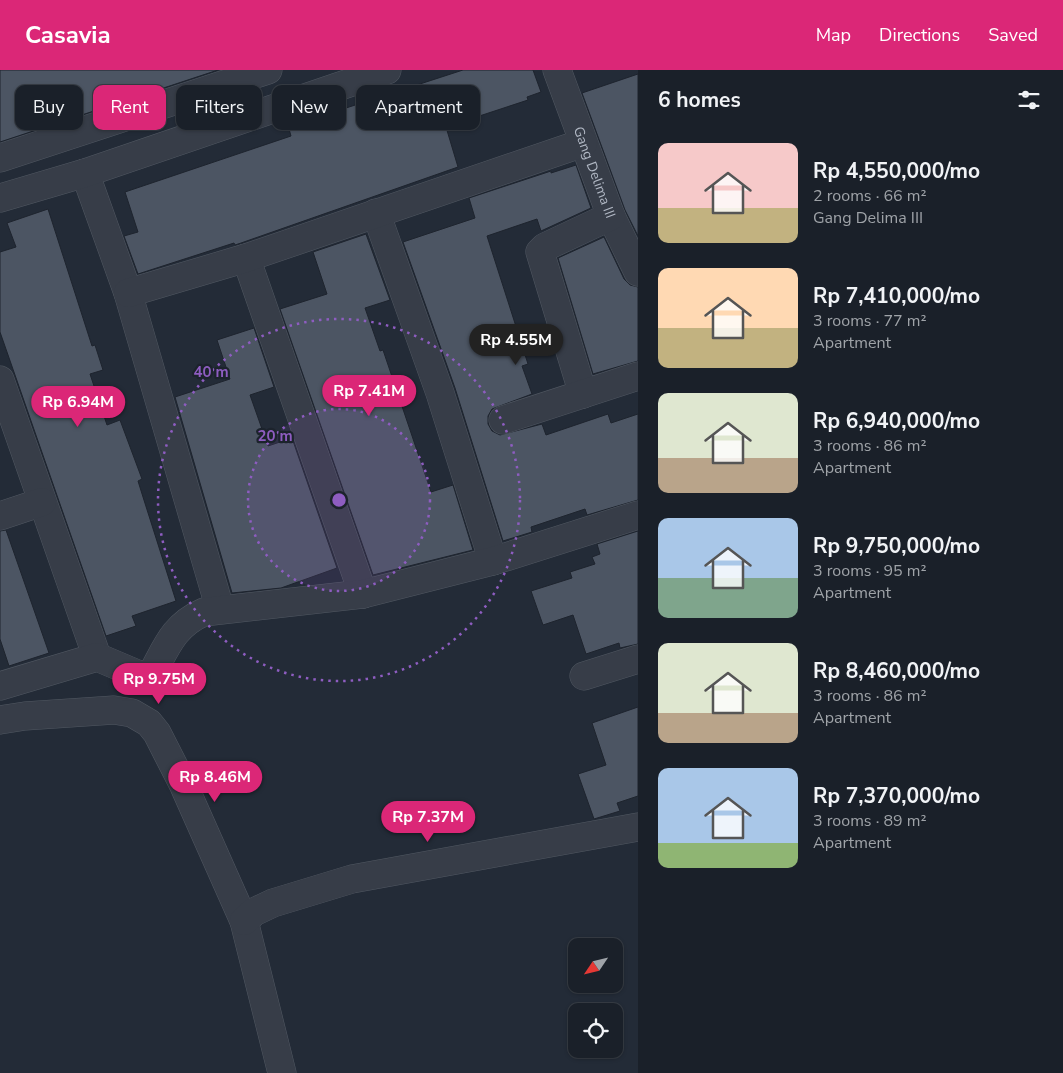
<!DOCTYPE html>
<meta charset="utf-8">
<style>
:root{--surface:#1a2029;--page:#232831;--text:#f1f3f6;--muted:#9fa3a8;--line:#383e46;--accent:#db2777}
body{margin:0;font-family:"Nunito Sans",sans-serif;background:var(--page);color:var(--text);height:100vh;display:flex;flex-direction:column;font-size:19px;white-space:nowrap}
*{box-sizing:border-box;margin:0}
p{font-size:16px;color:var(--muted)}
.icon{flex:none;width:28px;height:28px;fill:none;stroke:currentColor;stroke-width:2;stroke-linecap:round;stroke-linejoin:round}
.map{position:relative;flex:1;overflow:hidden}
.sheet{display:flex;flex-direction:column;background:var(--surface);width:425px}
.sheet>*{flex:none}
.guide{position:absolute;left:15px;top:15px;width:475px;height:45px;display:flex;gap:10px}
.needle{width:32px;rotate:235deg}
.fabs{position:absolute;left:568px;top:868px;display:grid;gap:10px}
.fabs a{display:grid;place-items:center;width:55px;height:55px;border-radius:10px;background:var(--surface);box-shadow:0 1px 4px #0004,0 0 0 1px var(--line);font-size:25px}
.price{position:absolute;translate:-50% -42px;padding:0 11px;border-radius:18px;background:var(--accent);color:#fff;font-size:16px;line-height:32px;filter:drop-shadow(0 1px 2px #0008)}
.price::after{content:'';position:absolute;left:50%;top:30px;width:15px;height:11px;margin-left:-8px;background:inherit;clip-path:polygon(0 0,100% 0,50% 100%)}
.price.selected{background:#222;color:#fff}
ul{padding:0;list-style:none}
li{display:flex;align-items:center;gap:15px;height:125px;padding:0 20px}
li span{display:grid;place-items:center;flex:none;width:140px;height:100px;border-radius:10px;color:#555}
li>.icon{margin-inline-start:auto}
span .icon{width:60px;height:60px;fill:#fffc;stroke-width:1}
li b{font-size:21px}
h2{display:flex;justify-content:space-between;align-items:center;height:60px;padding:0 20px;font-size:21px}
.pill{padding:0 18px;border-radius:10px;background:var(--surface);box-shadow:0 1px 4px #0004,0 0 0 1px var(--line);font-size:18px;line-height:45px}
.pill.selected{background:var(--accent);color:#fff}
header{display:flex;align-items:center;gap:30px;box-sizing:border-box;height:70px;padding:0 25px;background:var(--accent);color:#fff}
header strong{font-size:24px}
nav{display:flex;gap:28px;margin-inline-start:auto;font-size:18px}
main{display:flex;flex:1;min-height:0}
.map>svg:first-child{display:block}
</style>
<header>
<strong>Casavia</strong>
<nav><a>Map</a><a>Directions</a><a>Saved</a></nav>
</header>
<main>
<div class="map">
<svg width="638" height="1003" viewBox="0 0 638 1003">
<rect width="100%" height="100%" fill="#232b37"/>
<g fill="#4c5563" stroke="#1e242e">
<path d="M0,0H218L0,72Z"/>
<path d="M463,0H533L541,22L527,27L528,30L446,57L458,97L241,173L235,175L234,173L138,204L124,166L138,162L125,122L291,66L289,59L346,38Z"/>
<path d="M638,4V166L625,140L582,23Z"/>
<path d="M576,95L591,138L541,161L537,149L487,166L528,294L522,296L532,324L492,339L488,346V354L492,361L500,365L542,354L546,365L608,344L611,353L638,344V430L587,445L585,439L531,457L532,462L503,471L455,318L403,172L475,148L469,128L551,101V103Z"/>
<path d="M48,139L92,276L95,275L103,300L90,304L107,355L120,350L142,409L138,411L143,427L176,531L132,546L136,556L106,566L0,262V182L16,177L7,153Z"/>
<path d="M366,164L390,230L365,238L380,281L383,280L431,422L453,415L473,480L373,505L280,239L327,224L313,182Z"/>
<path d="M604,167L624,209L630,215L638,217V291L593,304L558,188Z"/>
<path d="M254,258L274,317L250,325L268,376L292,368L337,498L281,518L232,523L175,327L230,309L217,270Z"/>
<path d="M6,460L49,583L9,596L0,569V461Z"/>
<path d="M638,461V574L620,578L619,573L586,584L573,545L543,555L531,521L572,508L570,502L595,494L592,487L600,484L597,474Z"/>
<path d="M638,637V726L617,733L620,741L594,749L578,704L606,695L592,653Z"/>
</g>
<g fill="none" stroke-linecap="round" stroke-linejoin="round">
<defs>
<g id="minor">
<path id="s1" d="M557,0L611,146L638,202"/>
<path d="M0,88L268,0"/>
<path d="M85,103L128,223L220,539"/>
<path d="M0,128L85,103L387,0"/>
<path d="M376,143L440,323L493,491"/>
<path d="M246,188L363,524"/>
<path d="M128,223L246,188L583,73"/>
<path d="M0,310L97,587"/>
<path d="M583,324L540,182L545,177L611,146"/>
<path d="M503,350L638,306"/>
<path d="M0,446L42,432"/>
<path d="M584,606L638,589"/>
<path d="M0,616L97,587L149,609C166,579 172,556 204,542L363,524L493,491L638,445"/>
<path d="M0,650L25,646L114,640L132,643L149,653L157,663L184,716L244,851L282,1003"/>
<path d="M244,851L254,842L273,833L352,809L638,757"/>
</g>
</defs>
<use href="#minor" stroke="#515862" stroke-width="29"/>
<use href="#minor" stroke="#373d48" stroke-width="28"/>
</g>
<circle cx="339" cy="430" r="91" fill="#8e5dc1" fill-opacity=".12"/>
<g fill="none" stroke="#8e5dc1" stroke-width="2.5" stroke-dasharray="2.5 5">
<circle cx="339" cy="430" r="91"/>
<circle cx="339" cy="430" r="181"/>
</g>
<g text-anchor="middle" dominant-baseline="central" stroke-width="4.5" stroke-linejoin="round" paint-order="stroke">
<g font-size="14" fill="#b1b8c4" stroke="#1c232c">
<text stroke="none"><textPath href="#s1" startOffset="109">Gang Delima III</textPath></text>
</g>
</g>
<circle cx="339" cy="430" r="8" fill="#8e5dc1" stroke="#1c232c" stroke-width="2.5"/>
<g font-size="15" text-anchor="middle" font-weight="bold" fill="#8e5dc1" stroke="#1c232c" stroke-width="4.5" stroke-linejoin="round" paint-order="stroke">
<text x="211" y="307">40 m</text>
<text x="275" y="371">20 m</text>
</g>
</svg>
<div class="fabs">
<a><svg class="needle" viewBox="-14 -14 28 28"><path d="M0-13l5 13h-10z" fill="#e53935"/><path d="M0 13l5-13h-10z" fill="#9fa3a8"/></svg></a>
<a><svg class="icon" aria-label="locate" viewBox="0 0 24 24"><circle cx="12" cy="12" r="6"/><path d="M12 2v4M12 18v4M2 12h4M18 12h4"/></svg></a>
</div>
<b class="price selected" style="left:516px;top:296px">Rp 4.55M</b>
<b class="price" style="left:369px;top:347px">Rp 7.41M</b>
<b class="price" style="left:78px;top:358px">Rp 6.94M</b>
<b class="price" style="left:159px;top:635px">Rp 9.75M</b>
<b class="price" style="left:215px;top:733px">Rp 8.46M</b>
<b class="price" style="left:428px;top:773px">Rp 7.37M</b>
<div class="guide">
<a class="pill">Buy</a>
<a class="pill selected">Rent</a>
<a class="pill">Filters</a>
<a class="pill">New</a>
<a class="pill">Apartment</a>
</div>
</div>
<section class="sheet">
<h2>6 homes<svg class="icon" aria-label="filters" viewBox="0 0 24 24"><path d="M4 7h16M4 17h16"/><circle cx="9" cy="7" r="2"/><circle cx="15" cy="17" r="2"/></svg></h2>
<ul>
<li><span style="background:linear-gradient(#f6c9c9 65%,#c2b280 0)"><svg class="icon" aria-label="home" viewBox="0 0 24 24"><path d="M3 11l9-7 9 7M6 9v11h12V9"/></svg></span><div><b>Rp 4,550,000/mo</b><p>2 rooms · 66 m²</p><p>Gang Delima III</p></div></li>
<li><span style="background:linear-gradient(#ffd9b3 60%,#c2b280 0)"><svg class="icon" aria-label="home" viewBox="0 0 24 24"><path d="M3 11l9-7 9 7M6 9v11h12V9"/></svg></span><div><b>Rp 7,410,000/mo</b><p>3 rooms · 77 m²</p><p>Apartment</p></div></li>
<li><span style="background:linear-gradient(#dfe7d0 65%,#b9a48a 0)"><svg class="icon" aria-label="home" viewBox="0 0 24 24"><path d="M3 11l9-7 9 7M6 9v11h12V9"/></svg></span><div><b>Rp 6,940,000/mo</b><p>3 rooms · 86 m²</p><p>Apartment</p></div></li>
<li><span style="background:linear-gradient(#a9c7e8 60%,#7fa58c 0)"><svg class="icon" aria-label="home" viewBox="0 0 24 24"><path d="M3 11l9-7 9 7M6 9v11h12V9"/></svg></span><div><b>Rp 9,750,000/mo</b><p>3 rooms · 95 m²</p><p>Apartment</p></div></li>
<li><span style="background:linear-gradient(#dfe7d0 70%,#b9a48a 0)"><svg class="icon" aria-label="home" viewBox="0 0 24 24"><path d="M3 11l9-7 9 7M6 9v11h12V9"/></svg></span><div><b>Rp 8,460,000/mo</b><p>3 rooms · 86 m²</p><p>Apartment</p></div></li>
<li><span style="background:linear-gradient(#a9c7e8 75%,#8fb573 0)"><svg class="icon" aria-label="home" viewBox="0 0 24 24"><path d="M3 11l9-7 9 7M6 9v11h12V9"/></svg></span><div><b>Rp 7,370,000/mo</b><p>3 rooms · 89 m²</p><p>Apartment</p></div></li>
</ul>
</section>
</main>
